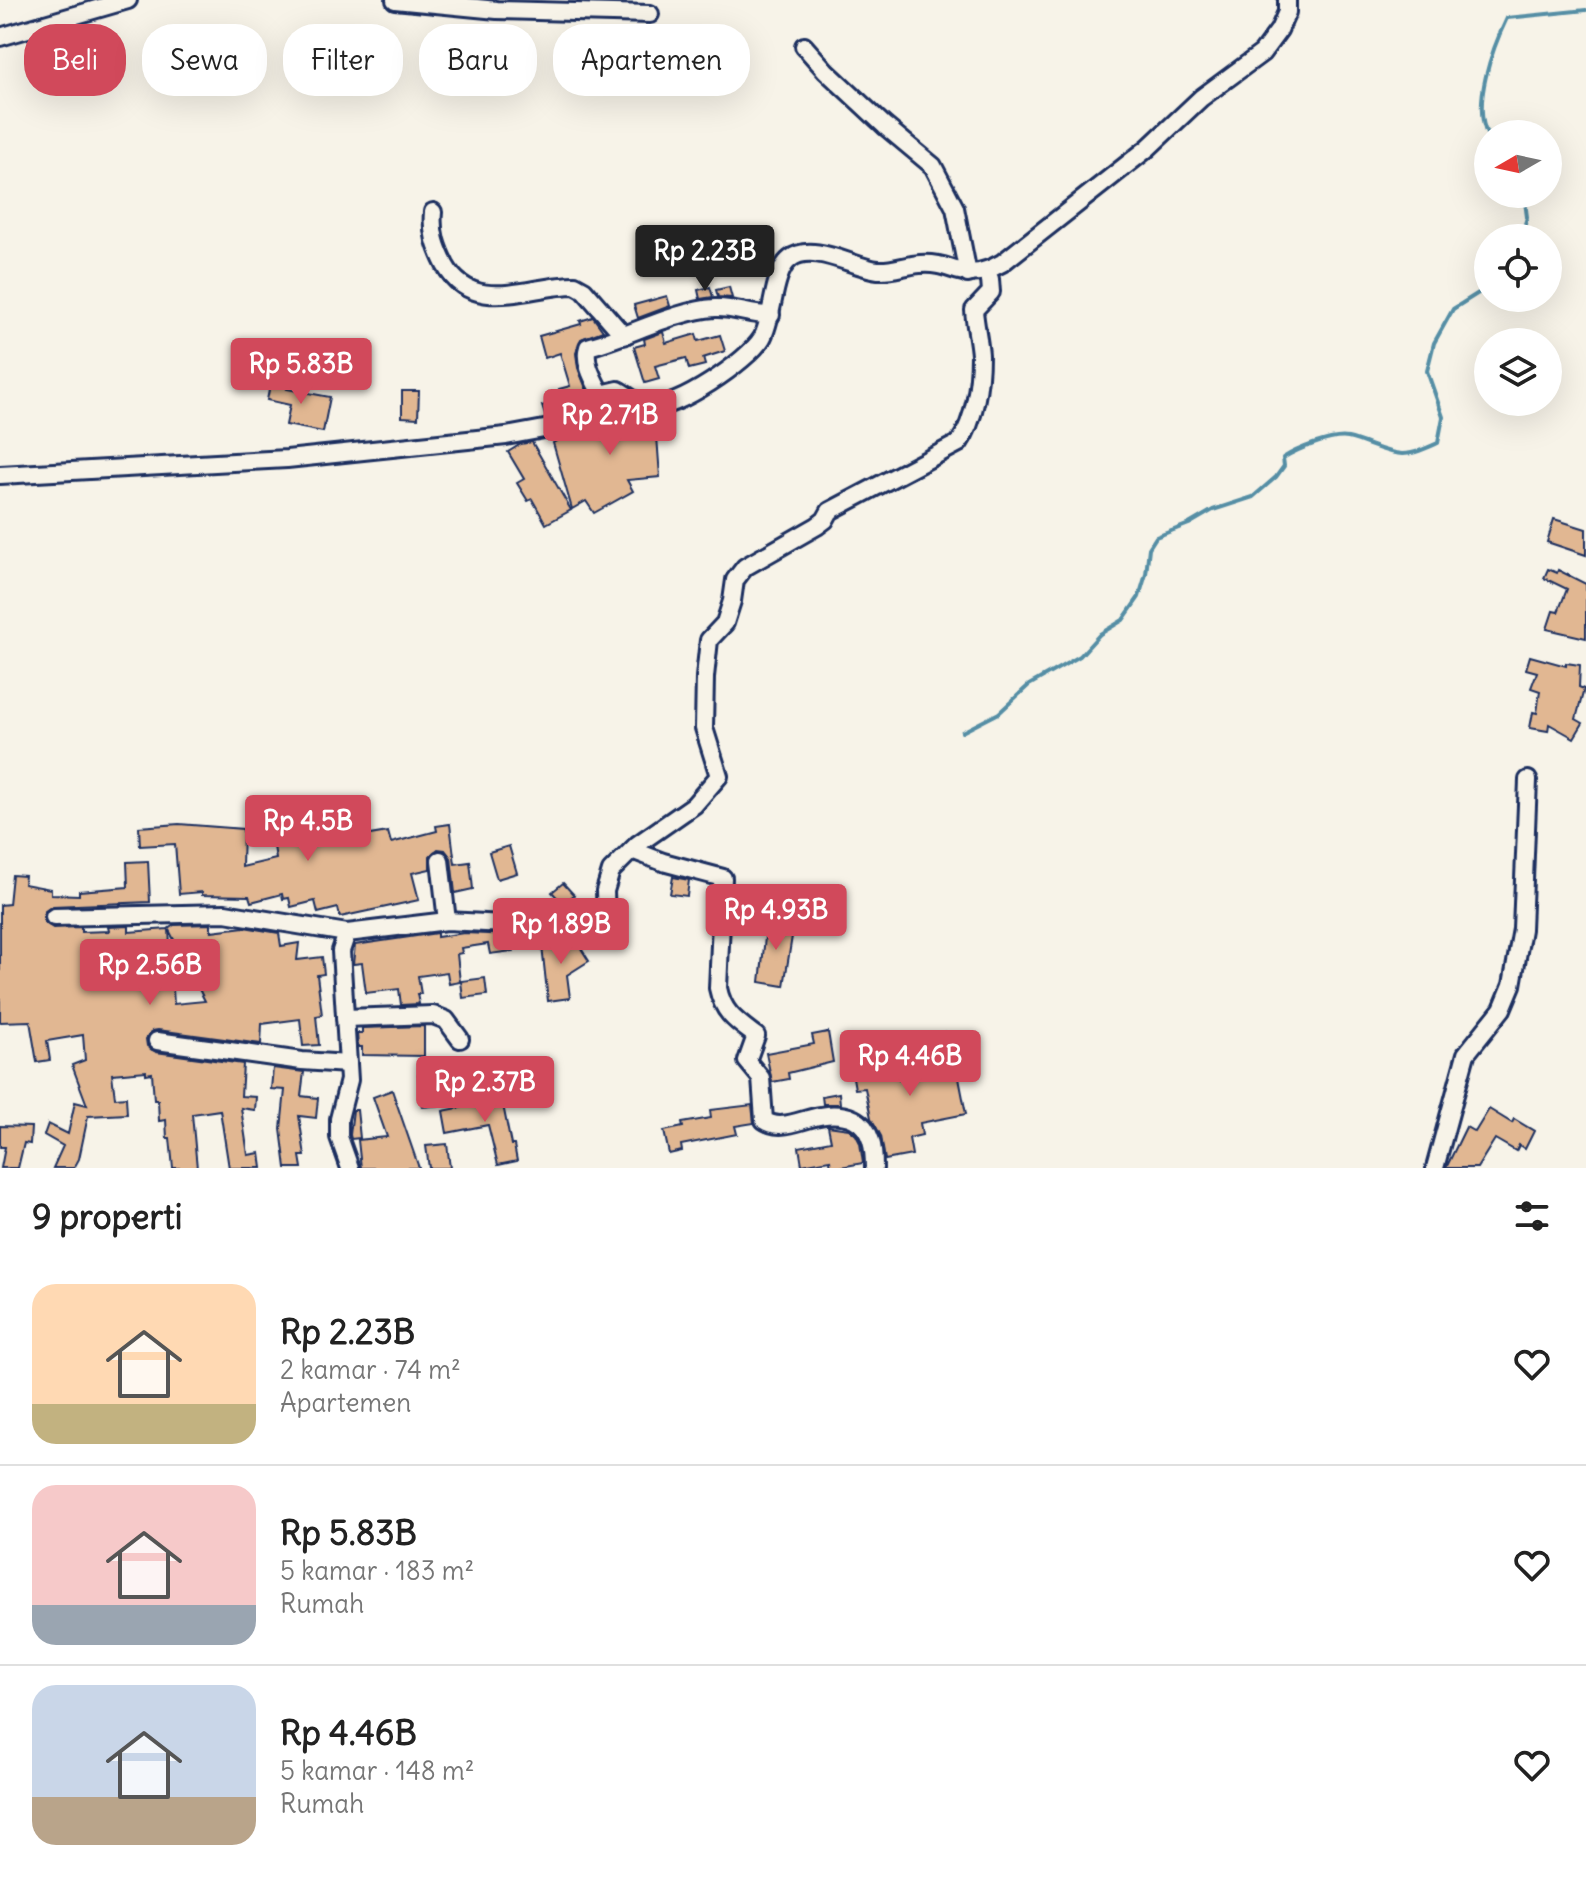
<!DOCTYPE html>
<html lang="id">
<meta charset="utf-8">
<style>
:root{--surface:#fff;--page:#f2f2f2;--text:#222;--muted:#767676;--line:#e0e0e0;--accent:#d1495b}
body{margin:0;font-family:Delius,sans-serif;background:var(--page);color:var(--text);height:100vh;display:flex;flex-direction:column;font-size:30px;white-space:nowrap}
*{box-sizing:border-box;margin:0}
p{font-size:26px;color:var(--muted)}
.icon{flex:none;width:44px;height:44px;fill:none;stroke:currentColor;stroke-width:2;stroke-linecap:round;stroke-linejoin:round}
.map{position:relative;height:1168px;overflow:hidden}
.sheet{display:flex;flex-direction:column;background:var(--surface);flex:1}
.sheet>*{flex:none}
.hud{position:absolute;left:24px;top:24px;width:800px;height:72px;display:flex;gap:16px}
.needle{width:52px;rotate:261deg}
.tools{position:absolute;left:1474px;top:120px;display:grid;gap:16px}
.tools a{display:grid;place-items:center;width:88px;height:88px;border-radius:50%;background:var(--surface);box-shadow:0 8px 32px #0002;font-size:40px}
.price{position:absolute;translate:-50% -68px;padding:0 18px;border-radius:8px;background:var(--accent);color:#fff;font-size:26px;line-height:52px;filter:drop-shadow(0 2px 4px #0008)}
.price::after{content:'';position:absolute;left:50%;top:48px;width:24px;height:18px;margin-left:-12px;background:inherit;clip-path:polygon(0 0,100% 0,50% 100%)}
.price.selected{background:#222;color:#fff}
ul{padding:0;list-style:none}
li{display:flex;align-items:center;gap:24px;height:200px;padding:0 32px}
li+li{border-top:2px solid var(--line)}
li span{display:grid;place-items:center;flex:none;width:224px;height:160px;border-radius:24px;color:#555}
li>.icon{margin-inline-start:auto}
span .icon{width:96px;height:96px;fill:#fffc;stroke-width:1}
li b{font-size:34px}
h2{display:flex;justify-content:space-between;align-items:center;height:96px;padding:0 32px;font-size:34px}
.chip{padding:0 28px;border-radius:32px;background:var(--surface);box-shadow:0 8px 32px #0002;font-size:28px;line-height:72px}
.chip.selected{background:var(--accent);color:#fff}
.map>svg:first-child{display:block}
</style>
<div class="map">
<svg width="1586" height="1168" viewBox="0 0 1586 1168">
<rect width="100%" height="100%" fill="#f7f3e8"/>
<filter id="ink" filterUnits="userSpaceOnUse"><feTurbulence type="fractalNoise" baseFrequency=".0125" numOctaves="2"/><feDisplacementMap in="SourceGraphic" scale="16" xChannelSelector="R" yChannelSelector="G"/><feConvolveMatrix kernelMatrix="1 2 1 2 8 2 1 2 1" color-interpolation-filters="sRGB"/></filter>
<g filter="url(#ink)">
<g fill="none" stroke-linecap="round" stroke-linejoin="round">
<g stroke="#558ea5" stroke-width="4">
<path d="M1488,136C1471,105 1493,47 1507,18L1586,10"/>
<path d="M1521,238L1527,217L1524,194"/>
<path d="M962,732L999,713L1029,685L1080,656L1100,634L1123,620L1139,597L1146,574L1149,548L1156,537L1189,524L1213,510L1253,497L1276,477L1284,466L1283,458C1297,449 1332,435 1348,438C1366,442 1384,453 1402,454C1415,454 1427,448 1438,443L1443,417L1427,371L1434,343L1453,309L1488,287"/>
</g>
</g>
<g fill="#e1b792" stroke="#1b2f5e" stroke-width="2" fill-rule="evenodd">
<path d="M710,287L713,297L700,299L698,290Z"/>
<path d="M729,287L732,298L718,297L716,290Z"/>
<path d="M667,296L670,306L638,318L634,305Z"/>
<path d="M593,317L603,331L581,339L576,353L578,368L587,391L561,415L546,418L542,406L562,400L559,389L570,386L560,353L545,358L539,336L581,324L580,321Z"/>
<path d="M663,332L666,343L696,334L698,341L720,335L725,351L703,358L705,365L689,369L686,358L655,366L659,379L645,383L634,347L645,344L644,339Z"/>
<path d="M271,380L289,383L287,389L330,397L323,432L286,425L290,405L267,400Z"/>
<path d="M402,391H419L418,418L402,417Z"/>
<path d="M613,409L615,416L636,414L651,418L668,415L670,434L657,436L660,477L627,480L633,491L594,513L586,501L572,509L553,443Z"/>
<path d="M532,442L571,510L546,524L532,499L528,501L517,483L524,479L508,452L521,444Z"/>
<path d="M1554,519L1586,529V555L1547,542Z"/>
<path d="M1548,569L1557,573L1558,570L1586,584V638L1547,629L1553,611L1558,612L1567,589L1544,578Z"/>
<path d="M1530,656L1566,666V663L1580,665L1579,687L1584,689L1576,719L1583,723L1574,738L1549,724L1548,731L1530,728L1533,712L1537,713L1540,691L1531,688L1537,672L1526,669Z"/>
<path d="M306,806L308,815L345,809L352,838L388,832L391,843L437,831L436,826L450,824L455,864L470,862L473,889L455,893L451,858L445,850L438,849L430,856V869L412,873L419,900L340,917L338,908L318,913L315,901L291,907L289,898L283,899L282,894L251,902L249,896L202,895V892L179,894L175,844L140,846L139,827L179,824L243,829L242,867L276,859L271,827L295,822L292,809Z"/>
<path d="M509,846L517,873L497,879L489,852Z"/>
<path d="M148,861L150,902L53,906L45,911L44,922L53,928L81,927V932L109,931L108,927L129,926V932L168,929L174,925L211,924V931L244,927L279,933L281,946L299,943L297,960L322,957L324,974L317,975L322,1015L316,1016L319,1045L303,1046L300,1019L262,1024L261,1044L158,1030L152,1031L146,1039L147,1046L156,1052L243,1064L241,1096L256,1097L255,1110L241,1108L248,1155L260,1153L262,1168H229L220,1110L192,1114L197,1168H173L170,1138H167L166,1120L159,1121L158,1100H154L152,1073L146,1074V1071L112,1074L115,1098L126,1097L127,1114L88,1116L79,1159L74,1168H53L63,1146L44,1135L48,1124L68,1134L75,1102L87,1105L72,1065L85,1060L83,1035L47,1041L50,1060L37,1062L30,1021L0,1022V905L9,904L12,875L25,876L24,884L51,889V894L79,895V891L128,887L127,862ZM169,930L205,1001L174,1004Z"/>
<path d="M673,877L689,880L687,896L670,894Z"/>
<path d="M563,883L574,895L563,904L552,892Z"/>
<path d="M767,920L794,924L784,986L760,982Z"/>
<path d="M437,933V937L464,933L511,935L513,951L490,954L488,944L461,948L462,953L457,954L460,982L449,984L447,972L418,976L421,994H417L419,1004L401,1005L399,989L366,993L362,963L353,964L355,945Z"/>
<path d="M557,938L575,939L589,961L567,975L570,998L548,1001L542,946L561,943Z"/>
<path d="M485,978L487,995L463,998L461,981Z"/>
<path d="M424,1026V1056L362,1055V1047H358L357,1033H362V1028Z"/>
<path d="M828,1032L833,1062L788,1073L789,1079L772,1082L766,1053L814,1044L812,1035Z"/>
<path d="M945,1032L952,1074L958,1073L966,1114L920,1123L922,1135L909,1138L912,1155L885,1160L881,1136L871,1118L865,1088L855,1089L851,1066L879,1061L880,1069L896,1066L898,1079L935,1072L928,1036Z"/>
<path d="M273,1068L304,1072L301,1096L318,1098L316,1118L299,1116L305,1156H300L302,1168H286L281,1129L285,1090L271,1089Z"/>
<path d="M438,1073L442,1105L422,1107L418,1075Z"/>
<path d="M392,1090L419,1168H361L358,1140L387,1137L373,1097Z"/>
<path d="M500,1090L511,1145H514L517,1161L498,1165L488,1125L447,1133L443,1111L483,1103L481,1094Z"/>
<path d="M839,1093L840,1104H823L822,1096Z"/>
<path d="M752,1105L754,1123L735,1126L737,1134L681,1145L682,1151L669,1154L664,1131L683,1127L682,1123L711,1118L710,1110Z"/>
<path d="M1489,1109L1512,1123L1514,1119L1534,1131L1525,1149L1519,1145L1516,1151L1495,1139L1477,1168H1446L1466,1127L1475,1132Z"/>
<path d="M353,1110H357L360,1138L351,1139L350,1135Z"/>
<path d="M0,1126L31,1127L30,1144L24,1143L18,1168H1L5,1147H0Z"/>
<path d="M828,1126L849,1129L856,1135L860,1143L863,1163L835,1168H831L830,1160L802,1165L799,1147L831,1141Z"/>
<path d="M447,1144L450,1168H429L426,1146Z"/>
</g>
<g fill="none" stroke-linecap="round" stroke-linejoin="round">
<defs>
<g id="street">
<path d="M395,0L497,10L650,14"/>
<path d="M0,37L128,0"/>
<path d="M804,46L826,71L885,126L933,166L955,208L968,274"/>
<path d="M433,212C431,233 436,247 445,265C473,316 530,285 575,285L584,290L624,336"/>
<path d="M601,394C594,380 583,362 588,347C627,337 677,310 715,308C735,307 752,316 771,315"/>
<path d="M0,475L287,459L506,436L566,425L601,394L618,390C628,395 639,406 650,407C676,410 748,361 762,338C774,317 772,273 790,259C812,241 855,268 878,270C892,271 906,265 920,264C956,261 960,286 1002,263L1148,148L1201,98L1262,53L1279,30L1287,12V0"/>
<path d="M632,850L663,862L723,878L718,988C723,1013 736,1021 756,1036L747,1061L761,1078L764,1120C788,1137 818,1103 854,1119C872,1128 874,1150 874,1168"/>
<path d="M440,860L447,921"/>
<path d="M54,917L225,913L347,933"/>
<path d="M345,1018L433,1015L446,1020L460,1039"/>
<path d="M157,1041L302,1061L348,1064"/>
<path d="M350,1168L339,1137V1119L349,1080L341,951L347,933L447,921L584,928L593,926L606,917L605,891L611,871L638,844L694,805L719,776L704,728L705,677L709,640L725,623L732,601L735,580L745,567L817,526L825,520L830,511L959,443C975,420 980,383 980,355C979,340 975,325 974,310L991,292L990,279L985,272"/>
<path d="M1435,1168L1466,1054L1502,1009L1512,985L1522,929L1528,780"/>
</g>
</defs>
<use href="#street" stroke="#1b2f5e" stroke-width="22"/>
<use href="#street" stroke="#f7f3e8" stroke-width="16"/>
</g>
</g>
</svg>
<div class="tools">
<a><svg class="needle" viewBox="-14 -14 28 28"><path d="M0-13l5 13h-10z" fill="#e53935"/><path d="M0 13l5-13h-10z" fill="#767676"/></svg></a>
<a><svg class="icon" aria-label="locate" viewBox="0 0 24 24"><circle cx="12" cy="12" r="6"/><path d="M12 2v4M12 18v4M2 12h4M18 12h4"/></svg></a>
<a><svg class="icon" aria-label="layers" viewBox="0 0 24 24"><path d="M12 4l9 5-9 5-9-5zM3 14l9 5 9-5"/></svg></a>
</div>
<b class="price selected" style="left:705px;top:293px">Rp 2.23B</b>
<b class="price" style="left:301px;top:406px">Rp 5.83B</b>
<b class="price" style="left:610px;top:457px">Rp 2.71B</b>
<b class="price" style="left:308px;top:863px">Rp 4.5B</b>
<b class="price" style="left:776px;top:952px">Rp 4.93B</b>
<b class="price" style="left:561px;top:966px">Rp 1.89B</b>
<b class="price" style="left:150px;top:1007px">Rp 2.56B</b>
<b class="price" style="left:910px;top:1098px">Rp 4.46B</b>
<b class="price" style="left:485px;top:1124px">Rp 2.37B</b>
<div class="hud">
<a class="chip selected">Beli</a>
<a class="chip">Sewa</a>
<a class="chip">Filter</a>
<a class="chip">Baru</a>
<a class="chip">Apartemen</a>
</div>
</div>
<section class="sheet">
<h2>9 properti<svg class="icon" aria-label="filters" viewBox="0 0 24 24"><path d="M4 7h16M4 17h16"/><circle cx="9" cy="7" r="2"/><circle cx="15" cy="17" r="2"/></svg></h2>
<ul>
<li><span style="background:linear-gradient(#ffd9b3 75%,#c2b280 0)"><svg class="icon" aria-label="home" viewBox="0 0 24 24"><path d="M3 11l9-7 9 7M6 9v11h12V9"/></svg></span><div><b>Rp 2.23B</b><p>2 kamar · 74 m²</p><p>Apartemen</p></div><svg class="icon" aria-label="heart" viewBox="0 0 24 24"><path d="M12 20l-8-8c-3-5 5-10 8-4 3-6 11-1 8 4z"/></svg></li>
<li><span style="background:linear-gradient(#f6c9c9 75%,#9aa5b1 0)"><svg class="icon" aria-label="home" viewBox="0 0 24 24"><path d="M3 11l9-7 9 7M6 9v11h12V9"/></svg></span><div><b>Rp 5.83B</b><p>5 kamar · 183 m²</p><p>Rumah</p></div><svg class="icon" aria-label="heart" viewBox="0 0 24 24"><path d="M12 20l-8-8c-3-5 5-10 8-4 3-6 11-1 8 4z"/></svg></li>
<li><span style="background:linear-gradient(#c9d6e8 70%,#b9a48a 0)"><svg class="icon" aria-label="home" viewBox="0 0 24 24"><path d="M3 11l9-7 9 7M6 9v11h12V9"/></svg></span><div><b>Rp 4.46B</b><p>5 kamar · 148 m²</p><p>Rumah</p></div><svg class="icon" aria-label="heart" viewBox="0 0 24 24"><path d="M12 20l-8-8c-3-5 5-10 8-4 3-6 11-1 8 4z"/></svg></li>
</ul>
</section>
